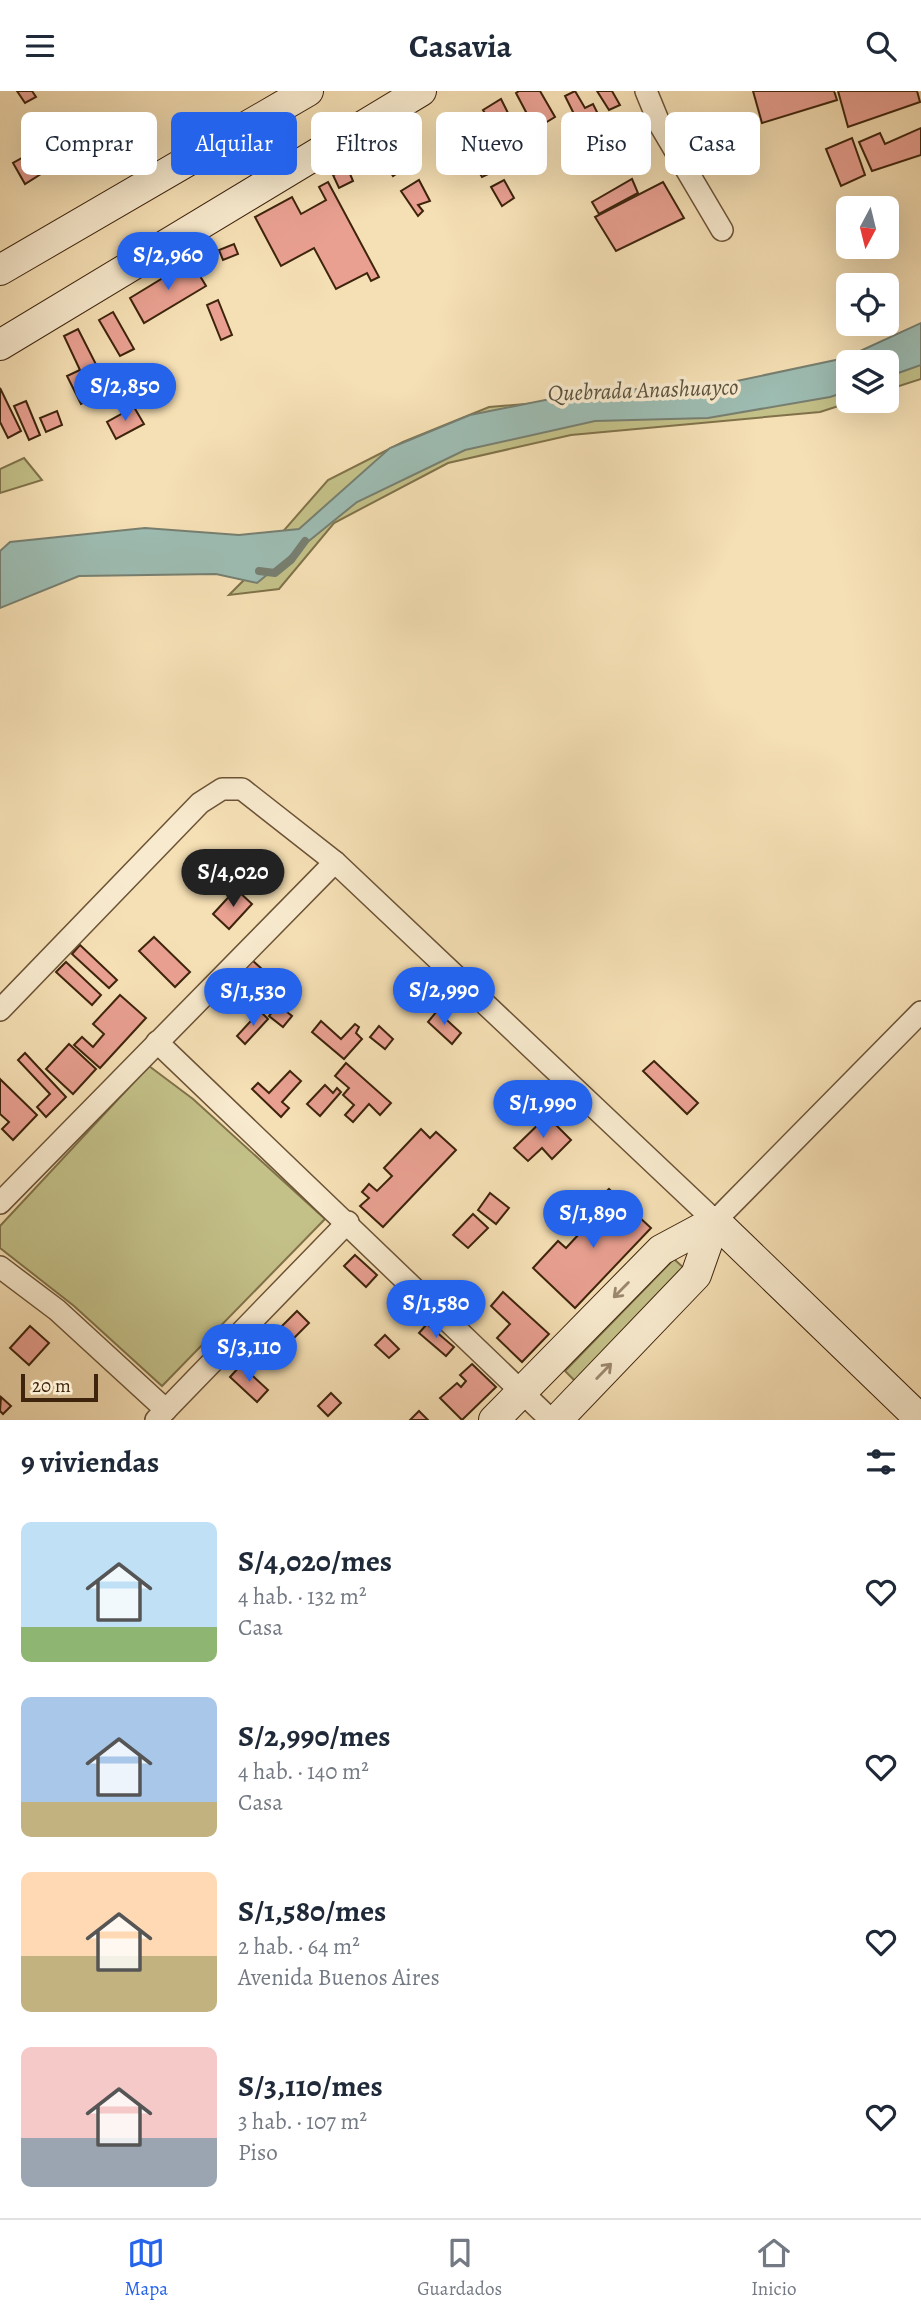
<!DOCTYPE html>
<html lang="es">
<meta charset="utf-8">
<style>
:root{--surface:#fff;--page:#f2f2f3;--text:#1f2937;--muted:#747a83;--line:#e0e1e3;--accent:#2563eb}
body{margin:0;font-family:Alegreya,serif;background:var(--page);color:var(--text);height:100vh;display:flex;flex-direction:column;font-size:26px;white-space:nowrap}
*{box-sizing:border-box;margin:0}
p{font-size:23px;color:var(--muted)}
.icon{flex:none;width:38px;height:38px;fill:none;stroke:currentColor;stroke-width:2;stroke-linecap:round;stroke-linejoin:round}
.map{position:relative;height:1329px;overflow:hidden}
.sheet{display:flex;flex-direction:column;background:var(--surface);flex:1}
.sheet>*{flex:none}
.hud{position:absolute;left:21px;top:21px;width:880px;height:63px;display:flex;gap:14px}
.needle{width:46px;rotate:187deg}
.tools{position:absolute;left:836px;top:105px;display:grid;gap:14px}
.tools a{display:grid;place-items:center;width:63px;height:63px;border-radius:10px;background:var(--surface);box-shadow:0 7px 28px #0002;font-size:35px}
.scale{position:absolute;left:21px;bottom:18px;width:77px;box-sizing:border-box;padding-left:7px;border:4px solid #3e240c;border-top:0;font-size:19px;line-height:24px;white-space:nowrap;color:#3e240c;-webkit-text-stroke:5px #f8eace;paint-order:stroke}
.price{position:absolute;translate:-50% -60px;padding:0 16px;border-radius:24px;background:var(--accent);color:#fff;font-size:23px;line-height:46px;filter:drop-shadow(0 2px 4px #0008)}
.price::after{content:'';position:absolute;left:50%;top:42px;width:21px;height:16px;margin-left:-10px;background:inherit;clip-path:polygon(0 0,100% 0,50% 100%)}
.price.on{background:#222;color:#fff}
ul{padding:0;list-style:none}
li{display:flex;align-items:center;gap:21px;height:175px;padding:0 21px}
li span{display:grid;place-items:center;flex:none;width:196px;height:140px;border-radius:10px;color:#555}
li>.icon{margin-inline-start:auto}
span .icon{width:84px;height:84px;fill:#fffc;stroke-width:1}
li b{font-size:30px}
h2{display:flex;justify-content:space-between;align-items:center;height:84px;padding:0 21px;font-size:30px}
.chip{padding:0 24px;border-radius:10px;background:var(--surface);box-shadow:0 7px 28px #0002;font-size:24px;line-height:63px}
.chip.on{background:var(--accent);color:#fff}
header{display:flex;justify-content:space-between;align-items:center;height:91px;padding:0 21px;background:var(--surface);font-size:32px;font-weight:600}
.tab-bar{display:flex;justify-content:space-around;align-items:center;height:98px;border-top:2px solid var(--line);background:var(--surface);font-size:19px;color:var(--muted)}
.tab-bar a{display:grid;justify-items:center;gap:4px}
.tab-bar .on{color:var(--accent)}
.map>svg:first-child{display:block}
</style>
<header><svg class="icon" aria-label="menu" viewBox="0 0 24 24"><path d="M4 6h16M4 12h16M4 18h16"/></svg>Casavia<svg class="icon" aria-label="search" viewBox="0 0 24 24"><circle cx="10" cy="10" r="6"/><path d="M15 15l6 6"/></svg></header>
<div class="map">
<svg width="921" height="1329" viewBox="0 0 921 1329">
<rect width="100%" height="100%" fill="#f5dfb4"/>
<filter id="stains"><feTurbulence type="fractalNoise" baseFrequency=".00286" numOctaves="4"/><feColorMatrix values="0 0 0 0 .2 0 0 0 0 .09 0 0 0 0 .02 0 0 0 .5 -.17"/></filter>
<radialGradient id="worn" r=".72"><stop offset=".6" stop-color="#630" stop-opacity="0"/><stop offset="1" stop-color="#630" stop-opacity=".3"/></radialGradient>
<g fill="#c3c088" stroke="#80724a" stroke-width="2">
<path d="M921,259V288L887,299V271H870Z"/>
<path d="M849,277V310H854L820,321L571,344L448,372L334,432L279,498L229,504L258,475L272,453L328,389L403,351L489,316L607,306L721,309Z"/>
<path d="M24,367L42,389L0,402V378Z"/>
<path d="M149,975L193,1008L325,1128L162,1295L74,1215L0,1157V1135Z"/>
<path d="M674,1168L686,1179L576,1291L565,1280Z"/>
</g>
<path fill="#9dbcb2" stroke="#777f70" stroke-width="2" d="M921,232V274L887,286V271H849V300L830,306L708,327L595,330L465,359L357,411L257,492L216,483L79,485L0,517V460L10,451L145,437L239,444L299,438L390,357L470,324L590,300L713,295L845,267Z"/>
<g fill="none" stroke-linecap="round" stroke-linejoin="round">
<path stroke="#777f70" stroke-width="8" d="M259,480L275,482L291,469L305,450"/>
</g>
<g fill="#e9a091" stroke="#3e240c" stroke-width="2">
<path d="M17,0H32L36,6L25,12Z"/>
<path d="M519,0H540L555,26L535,38L516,2Z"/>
<path d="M575,0L585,17L593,13L603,33L573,50L562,31L574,23L565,5Z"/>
<path d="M597,0H612L620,14L609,19Z"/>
<path d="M753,0H834L837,9L762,32Z"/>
<path d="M838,0H917L920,11L848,36Z"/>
<path d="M501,8L510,26L494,37L483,19Z"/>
<path d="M520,26L533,46L511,58L498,37Z"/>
<path d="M472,27L501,77L482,86L454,39Z"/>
<path d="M921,37V64L872,80L859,51L880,42L885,53Z"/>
<path d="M852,47L865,84L841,95L826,58Z"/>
<path d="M404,58L412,72L393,85L384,71Z"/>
<path d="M29,63L41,83L25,93L13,72Z"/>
<path d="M52,64L59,74L48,82L41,72Z"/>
<path d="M348,78L353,90L339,97L333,84Z"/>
<path d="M632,88L638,102L599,123L592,111Z"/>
<path d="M419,89L430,110L418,114L423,120L418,125L401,100Z"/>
<path d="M504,89L514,107L502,115L491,96Z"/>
<path d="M328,91L379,186L371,190L367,182L336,198L314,157L281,175L255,126L292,106L301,123L326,109L319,96Z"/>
<path d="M663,91L684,127L616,160L595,126Z"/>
<path d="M234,153L238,163L223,169L219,159Z"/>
<path d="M191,170L206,195L144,232L130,207Z"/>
<path d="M218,209L232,244L221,249L207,214Z"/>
<path d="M113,221L134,258L120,265L99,229Z"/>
<path d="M78,238L109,299L81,313L67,285L80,279L64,245Z"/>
<path d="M0,297L21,340L8,347L0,331Z"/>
<path d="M26,310L40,344L29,349L14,315Z"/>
<path d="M134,316L144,333L116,348L107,331Z"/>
<path d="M57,320L62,334L46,341L40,327Z"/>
<path d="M236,798L252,813L229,838L213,823Z"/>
<path d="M154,846L190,881L175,896L139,860Z"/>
<path d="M80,854L117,889L109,897L72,863Z"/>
<path d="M252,869L262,878L254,886L245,876Z"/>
<path d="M66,871L101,904L92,914L56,881Z"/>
<path d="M256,895L266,903L257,908L250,902Z"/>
<path d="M228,897L240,907L229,921L217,910Z"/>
<path d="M120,904L146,927L100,977L74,954L82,946L93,956L104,943L93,933Z"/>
<path d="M278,914L292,925L283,936L269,925Z"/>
<path d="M260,920L268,928L245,953L237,945Z"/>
<path d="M437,920L461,942L452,953L428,931Z"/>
<path d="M321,930L341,948L355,933L359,936L356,942L362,948L344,968L312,941Z"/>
<path d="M379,935L393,948L385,958L370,946Z"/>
<path d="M69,953L96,978L73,1003L46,978Z"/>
<path d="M25,962L66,1006L46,1026L37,1016L50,1003L18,969Z"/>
<path d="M654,970L698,1012L687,1023L643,980Z"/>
<path d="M346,972L391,1012L380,1024L369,1013L353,1031L345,1024L354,1014L343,1004L349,997L335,985Z"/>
<path d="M290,980L301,990L282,1011L289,1017L281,1026L252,998L258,992L269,1002Z"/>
<path d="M0,988L37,1024L13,1049L2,1038L9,1031L0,1023Z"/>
<path d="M325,994L333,1002L337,997L341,1001L320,1025L307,1013Z"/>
<path d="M547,1025L571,1049L552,1068L542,1057L528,1070L514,1057Z"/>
<path d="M421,1038L430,1047L436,1041L456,1059L383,1136L360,1115L369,1107L362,1101L369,1093L377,1100L392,1085L384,1077Z"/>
<path d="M609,1098L651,1137L575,1217L533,1177L558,1150L566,1157L594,1127L587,1120Z"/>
<path d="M490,1102L509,1117L496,1133L478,1119Z"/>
<path d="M473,1123L488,1137L468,1157L453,1144Z"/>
<path d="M355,1164L377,1184L366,1196L344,1175Z"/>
<path d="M503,1201L549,1243L522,1271L497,1247L510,1233L491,1215Z"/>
<path d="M297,1220L309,1232L291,1250L279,1238Z"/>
<path d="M427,1233L454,1256L446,1265L419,1242Z"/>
<path d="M30,1235L49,1252L29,1274L10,1257Z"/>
<path d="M385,1244L399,1258L389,1267L375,1254Z"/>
<path d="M472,1273L496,1296L462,1329L440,1307L457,1292L461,1296L466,1290L460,1284Z"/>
<path d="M241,1274L268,1299L257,1311L230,1286Z"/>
<path d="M331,1302L341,1312L328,1325L318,1315Z"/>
<path d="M1,1306L11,1315L3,1323L0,1320Z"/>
<path d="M419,1320L428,1329H410Z"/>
</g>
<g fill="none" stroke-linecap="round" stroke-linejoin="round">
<defs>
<g id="street">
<path d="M646,0L660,34L722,139"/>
<path d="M0,919L200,712L222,698H242L335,771L715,1130L921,921"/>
<path d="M157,951L551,1329"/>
<path d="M0,1112L335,771"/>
<path d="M0,1176L57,1219L166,1319"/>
<path d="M156,1329L348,1131"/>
</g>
<g id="secondary">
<path d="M0,179L308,0"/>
<path d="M0,254L421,0"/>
<path d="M715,1130L921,1329"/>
<path d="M494,1329L661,1159L715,1130"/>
<path d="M557,1329L696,1184L715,1130"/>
</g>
</defs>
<use href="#street" stroke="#6c5336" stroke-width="24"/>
<use href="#secondary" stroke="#3e240c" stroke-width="32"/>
<use href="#street" stroke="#f8eace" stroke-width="21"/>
<use href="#secondary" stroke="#f8eace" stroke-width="30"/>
</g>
<defs><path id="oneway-shaft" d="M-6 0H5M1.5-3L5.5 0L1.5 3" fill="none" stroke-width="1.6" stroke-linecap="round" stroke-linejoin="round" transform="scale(1.75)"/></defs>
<g stroke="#9b876d">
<use href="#oneway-shaft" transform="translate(621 1199) rotate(135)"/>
<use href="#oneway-shaft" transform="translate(604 1280) rotate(-46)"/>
</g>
<g text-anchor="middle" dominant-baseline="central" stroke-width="7" stroke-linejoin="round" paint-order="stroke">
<g font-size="23" font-style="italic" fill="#5a523e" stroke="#f8eace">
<text transform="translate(643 299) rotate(-2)">Quebrada Anashuayco</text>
</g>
</g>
<rect width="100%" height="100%" filter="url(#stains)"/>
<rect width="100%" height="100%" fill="url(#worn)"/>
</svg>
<div class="tools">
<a><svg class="needle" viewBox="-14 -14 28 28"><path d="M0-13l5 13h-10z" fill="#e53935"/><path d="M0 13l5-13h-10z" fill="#747a83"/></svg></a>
<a><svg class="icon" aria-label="locate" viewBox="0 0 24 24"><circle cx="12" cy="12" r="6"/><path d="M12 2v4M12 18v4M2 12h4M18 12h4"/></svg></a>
<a><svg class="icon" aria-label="layers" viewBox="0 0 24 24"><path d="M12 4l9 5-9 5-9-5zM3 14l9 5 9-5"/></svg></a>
</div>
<div class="scale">20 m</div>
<b class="price" style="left:168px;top:201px">S/2,960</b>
<b class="price" style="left:125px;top:332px">S/2,850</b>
<b class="price on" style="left:233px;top:818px">S/4,020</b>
<b class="price" style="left:444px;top:936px">S/2,990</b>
<b class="price" style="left:253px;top:937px">S/1,530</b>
<b class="price" style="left:543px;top:1049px">S/1,990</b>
<b class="price" style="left:593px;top:1159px">S/1,890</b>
<b class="price" style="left:436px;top:1249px">S/1,580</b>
<b class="price" style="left:249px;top:1293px">S/3,110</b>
<div class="hud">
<a class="chip">Comprar</a>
<a class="chip on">Alquilar</a>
<a class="chip">Filtros</a>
<a class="chip">Nuevo</a>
<a class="chip">Piso</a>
<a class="chip">Casa</a>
</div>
</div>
<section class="sheet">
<h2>9 viviendas<svg class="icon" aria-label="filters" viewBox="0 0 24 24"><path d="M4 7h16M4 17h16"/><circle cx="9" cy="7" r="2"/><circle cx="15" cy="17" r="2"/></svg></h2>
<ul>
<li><span style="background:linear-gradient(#bfe0f5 75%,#8fb573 0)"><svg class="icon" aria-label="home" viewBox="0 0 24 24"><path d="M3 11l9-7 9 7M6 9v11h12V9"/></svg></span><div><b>S/4,020/mes</b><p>4 hab. · 132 m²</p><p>Casa</p></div><svg class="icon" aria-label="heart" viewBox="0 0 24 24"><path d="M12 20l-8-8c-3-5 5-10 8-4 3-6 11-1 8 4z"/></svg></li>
<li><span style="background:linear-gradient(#a9c7e8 75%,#c2b280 0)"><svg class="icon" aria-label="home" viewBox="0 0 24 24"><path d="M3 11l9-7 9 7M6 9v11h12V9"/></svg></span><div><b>S/2,990/mes</b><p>4 hab. · 140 m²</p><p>Casa</p></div><svg class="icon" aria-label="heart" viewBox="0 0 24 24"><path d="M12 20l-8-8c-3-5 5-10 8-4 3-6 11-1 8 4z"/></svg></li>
<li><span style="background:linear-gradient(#ffd9b3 60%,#c2b280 0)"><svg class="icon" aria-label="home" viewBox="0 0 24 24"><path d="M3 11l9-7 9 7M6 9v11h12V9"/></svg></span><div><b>S/1,580/mes</b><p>2 hab. · 64 m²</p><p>Avenida Buenos Aires</p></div><svg class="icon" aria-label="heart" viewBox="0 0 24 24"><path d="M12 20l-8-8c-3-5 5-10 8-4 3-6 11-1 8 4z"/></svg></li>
<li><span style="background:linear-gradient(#f6c9c9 65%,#9aa5b1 0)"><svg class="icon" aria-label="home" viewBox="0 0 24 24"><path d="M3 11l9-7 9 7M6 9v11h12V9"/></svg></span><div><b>S/3,110/mes</b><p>3 hab. · 107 m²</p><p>Piso</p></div><svg class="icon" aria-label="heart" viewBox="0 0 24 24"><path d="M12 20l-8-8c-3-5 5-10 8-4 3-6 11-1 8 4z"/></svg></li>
</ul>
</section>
<nav class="tab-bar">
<a class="on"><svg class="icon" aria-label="map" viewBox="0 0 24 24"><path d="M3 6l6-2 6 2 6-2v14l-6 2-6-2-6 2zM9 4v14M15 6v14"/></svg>Mapa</a>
<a><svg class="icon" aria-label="saved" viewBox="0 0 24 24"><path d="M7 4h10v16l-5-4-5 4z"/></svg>Guardados</a>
<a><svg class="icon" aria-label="home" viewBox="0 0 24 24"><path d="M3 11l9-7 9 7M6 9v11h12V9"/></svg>Inicio</a>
</nav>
